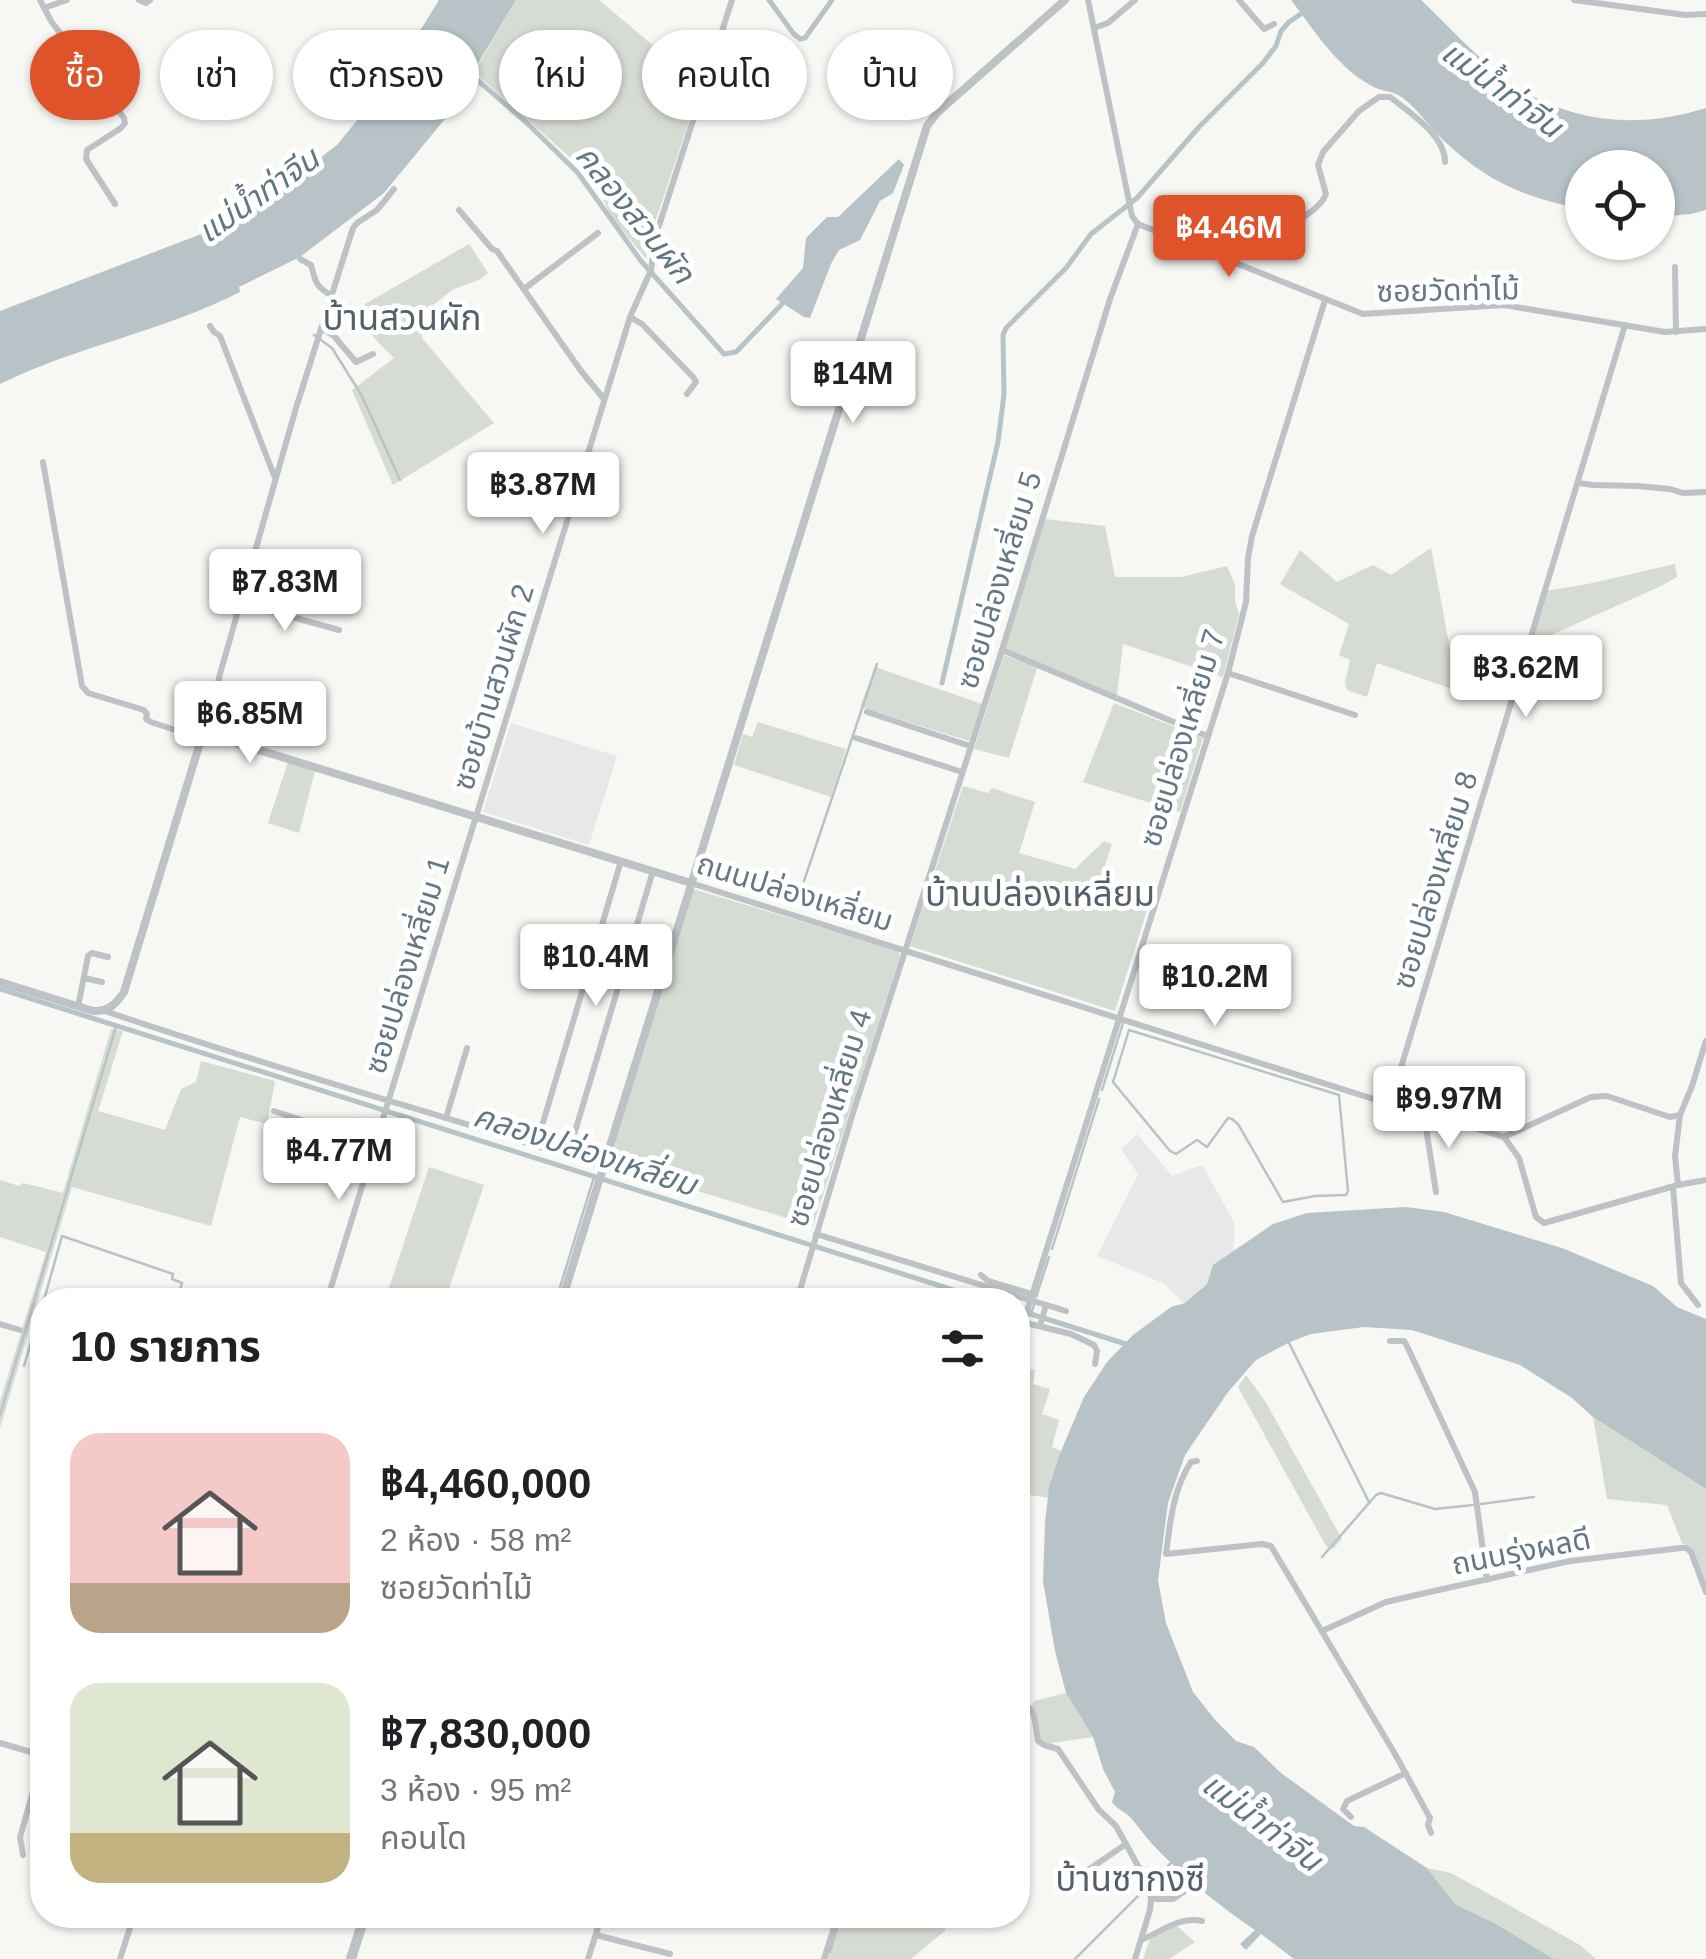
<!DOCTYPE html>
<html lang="th">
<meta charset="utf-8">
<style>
:root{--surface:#fff;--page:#f2f2f2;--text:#202124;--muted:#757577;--accent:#df532b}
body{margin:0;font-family:Helvetica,"Noto Sans Thai",sans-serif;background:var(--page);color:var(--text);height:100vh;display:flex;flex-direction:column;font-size:38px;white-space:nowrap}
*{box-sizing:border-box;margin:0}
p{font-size:32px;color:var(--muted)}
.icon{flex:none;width:55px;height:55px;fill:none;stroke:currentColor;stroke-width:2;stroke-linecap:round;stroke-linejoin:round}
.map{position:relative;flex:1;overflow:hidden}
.side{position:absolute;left:30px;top:1288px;width:1000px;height:640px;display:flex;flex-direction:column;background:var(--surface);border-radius:40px;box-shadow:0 2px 8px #0004}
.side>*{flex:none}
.guide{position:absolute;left:30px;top:30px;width:1000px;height:90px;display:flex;gap:20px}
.controls{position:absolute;left:1565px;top:150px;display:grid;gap:20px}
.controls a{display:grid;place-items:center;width:110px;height:110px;border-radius:50%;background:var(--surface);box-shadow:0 2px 8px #0004;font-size:50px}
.price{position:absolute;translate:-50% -85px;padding:0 22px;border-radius:10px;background:#fff;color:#222;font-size:32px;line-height:65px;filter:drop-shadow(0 2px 5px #0008)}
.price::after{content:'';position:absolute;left:50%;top:60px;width:30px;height:22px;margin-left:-15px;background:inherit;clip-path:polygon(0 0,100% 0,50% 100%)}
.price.on{background:var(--accent);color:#fff}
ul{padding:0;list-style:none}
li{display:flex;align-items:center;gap:30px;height:250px;padding:0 40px}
li span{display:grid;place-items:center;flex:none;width:280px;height:200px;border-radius:30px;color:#555}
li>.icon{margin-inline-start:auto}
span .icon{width:120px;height:120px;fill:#fffc;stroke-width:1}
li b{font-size:42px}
h2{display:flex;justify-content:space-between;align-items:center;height:120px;padding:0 40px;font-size:42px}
.chip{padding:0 35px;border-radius:45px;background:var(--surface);box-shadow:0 2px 8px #0004;font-size:35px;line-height:90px}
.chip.on{background:var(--accent);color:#fff}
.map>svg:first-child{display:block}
</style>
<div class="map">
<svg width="1706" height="1959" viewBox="0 0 1706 1959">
<rect width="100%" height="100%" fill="#f7f7f3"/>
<g fill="#e7e8e7">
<path d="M511,723L617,756L589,845L483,812Z"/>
<path d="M1137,1134L1172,1176L1202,1165L1235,1224L1233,1252L1213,1265L1207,1284L1185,1304L1163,1283L1097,1256L1138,1174L1121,1149Z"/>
</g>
<g fill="#d6dbd3">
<path d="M516,0H599L701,86L651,234L646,259L611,216L601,195L574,161L474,72Z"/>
<path d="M469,244L488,273L481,279L452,290L422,314V338L494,423L393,485L352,390L394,358C380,344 362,328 358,308Z"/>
<path d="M1045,519L1105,526L1115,577H1181L1227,566L1235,585V601L1239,614L1223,677L1123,644L1117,695L1005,648Z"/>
<path d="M1431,548L1458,691L1377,663L1367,697L1347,690L1345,683L1350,660L1339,655L1349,624L1280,584L1300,550L1337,582L1373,565L1391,575Z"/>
<path d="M1675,564L1677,577L1659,587L1533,643L1545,591L1588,584Z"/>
<path d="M1004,655L1037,668L1009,758L974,749Z"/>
<path d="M875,667L982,704L969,741L860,707Z"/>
<path d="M1114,703L1203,738L1180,812L1083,782Z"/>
<path d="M758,722L846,749L831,797L734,765L743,734L752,737Z"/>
<path d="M288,762L315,771L299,833L268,823Z"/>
<path d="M963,786L988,793L992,788L1035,802L1019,853L1075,869L1104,841L1112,844L1098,887L1149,904L1115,1011L910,946Z"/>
<path d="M693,889L899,951L900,956L813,1226L608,1164Z"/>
<path d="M111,1029L123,1031L98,1111L165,1130L181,1089L196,1082L201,1061L275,1081L267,1124L240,1117L211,1226L72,1187L0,1428V1401L46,1252L0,1237V1180L19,1186L23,1183L63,1193Z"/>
<path d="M429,1167L484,1185L482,1191L445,1300H385Z"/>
<path d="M1018,1366L1035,1370L1033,1384L1050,1389L1042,1414L1059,1420L1052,1447L1061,1451L1048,1498L1018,1493Z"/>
<path d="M1246,1375L1265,1401L1342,1539L1333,1549L1326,1546L1238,1387Z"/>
<path d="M1593,1417L1706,1489V1588L1691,1548L1682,1543L1667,1505L1607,1499Z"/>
<path d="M1066,1693L1093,1737L1045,1744L1041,1742L1032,1706L1034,1701Z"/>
<path d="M1427,1868L1451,1873L1580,1945L1596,1959H1554L1496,1924L1455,1904Z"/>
<path d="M839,1915H936L946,1930L911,1959H829L827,1957Z"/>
<path d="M1177,1926L1195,1942L1169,1959H1143L1150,1939Z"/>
</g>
<g fill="#b7c3c7">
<path d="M439,0H516L444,120L384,193L300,257L239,287L240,292C164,331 77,346 0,384V311L204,233L264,201L337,145L389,81Z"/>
<path d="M1291,0H1421C1449,26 1476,57 1507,80C1566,123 1637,130 1706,108V210L1691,214L1658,217V168H1582V209C1521,196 1487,182 1441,138C1429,126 1412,102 1398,95C1391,91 1383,91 1376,88C1339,71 1315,31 1291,0Z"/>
<path d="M899,159L904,165L893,193L880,201L860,240L839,250L831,264L810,318L804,317L776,299L803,268L806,238L827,217H838Z"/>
<path d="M1406,1207L1444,1212L1562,1248L1653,1286L1677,1307L1706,1319V1489L1593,1417L1572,1398L1520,1365L1412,1330L1364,1327L1311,1334L1290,1342L1256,1360L1228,1392L1185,1455L1168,1503L1158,1580L1166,1623L1193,1692L1216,1721L1236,1741L1254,1747L1281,1773L1354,1826L1364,1827L1427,1868L1455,1904L1496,1924L1554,1959H1294L1261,1934L1246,1950L1240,1944L1255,1930C1222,1908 1184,1877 1156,1848C1146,1838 1139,1827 1130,1817C1124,1811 1118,1810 1112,1802L1115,1792L1103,1769L1093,1737L1066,1693L1055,1651L1043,1581L1045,1523L1049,1487L1061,1451L1084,1397L1107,1362L1133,1335L1171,1307L1185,1303L1207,1284L1213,1265L1273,1224L1307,1213Z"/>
</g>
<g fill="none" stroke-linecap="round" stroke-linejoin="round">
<g stroke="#b7c3c7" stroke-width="2.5">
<path d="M314,335L332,348L362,396L400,480"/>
<path d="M804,881L877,664"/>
<path d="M1129,1030L1339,1095L1348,1191L1346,1195L1315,1196L1283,1202L1238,1124L1232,1119L1228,1118L1207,1147L1197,1140L1176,1154L1170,1151L1113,1082Z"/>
<path d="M1102,1090L1123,1023"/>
<path d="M1052,1249L1099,1099"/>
<path d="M1036,1297L1049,1257"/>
<path d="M44,1300L62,1236L173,1274L172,1279L182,1283L177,1300"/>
<path d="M556,1300L594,1177"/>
<path d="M1031,1314L1034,1305"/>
<path d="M1287,1339L1369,1502"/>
<path d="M24,1366L42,1304"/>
<path d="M0,1415L116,1027"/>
<path d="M1481,1504L1534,1497"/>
<path d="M1322,1557L1376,1495L1381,1493L1435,1509L1473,1505"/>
<path d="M830,1952L841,1915"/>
<path d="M347,1959L361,1915"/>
<path d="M1075,1959L1173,1861"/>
</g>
<g stroke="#b7c3c7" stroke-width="5">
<path d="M769,0L793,33L800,39L805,38L832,0"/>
<path d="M467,71L527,123L578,173L641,261L724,354L736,352L782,304"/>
<path d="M942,683L998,442L1004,394L1003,335L1006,328L1066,268L1091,234L1137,198L1199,127L1263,63L1276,46L1281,31L1289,22L1305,11"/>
<path d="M0,989L985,1300"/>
<path d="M1018,1310L1129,1345"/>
</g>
<g stroke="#bdc2c6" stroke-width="6">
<path d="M40,0L51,21L124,118L125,123L121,128L87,150L86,159L115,204"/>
<path d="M139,0L146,3L150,0"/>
<path d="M1088,0L1132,216L1138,224L1363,314L1504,305L1665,332L1706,329"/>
<path d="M1239,0L1264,29L1274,24"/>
<path d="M1574,0L1685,15L1706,14"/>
<path d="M44,8L67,0"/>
<path d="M1094,28L1108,23L1135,0"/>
<path d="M459,210L492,249L497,251L581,371L604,399"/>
<path d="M1225,258C1251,243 1317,219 1326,194L1318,165L1323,152L1359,111L1379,97H1390C1410,113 1445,135 1445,162"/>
<path d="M300,259L311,265C316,282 314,285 332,296"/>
<path d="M1675,267L1676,332"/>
<path d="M524,289L598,233"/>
<path d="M630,317L642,324L693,377L696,382L687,394"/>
<path d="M210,326L214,332L220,336L275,478"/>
<path d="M321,328L334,336L356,362L373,354"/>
<path d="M43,462L82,686L88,693L144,710L147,714L146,719L151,722L202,739"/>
<path d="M1578,483L1593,485L1637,486L1670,489L1683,493L1706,492"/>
<path d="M241,603L339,630"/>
<path d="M1002,650L1207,736"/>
<path d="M1228,673L1355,715"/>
<path d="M867,712L970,746"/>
<path d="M205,736L220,674L296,408L353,228L357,223L377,210L394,189"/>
<path d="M856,738L962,772"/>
<path d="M691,883L1424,1115L1454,1122L1504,1137L1591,1097L1607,1096L1670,1117L1680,1115L1692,1086L1706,1041"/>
<path d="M84,978L102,982"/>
<path d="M78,1007L88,956L92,953L108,957"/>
<path d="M105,1011C295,1076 490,1128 681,1192"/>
<path d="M1390,1104L1625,325"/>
<path d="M274,1111L374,1144"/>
<path d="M1424,1115L1436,1192"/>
<path d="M446,1118L467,1048"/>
<path d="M1504,1137L1519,1158L1536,1217L1544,1223L1678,1185L1706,1180"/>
<path d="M536,1146L621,861"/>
<path d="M568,1155L653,871"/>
<path d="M1678,1185L1675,1156L1680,1115"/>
<path d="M1673,1187L1681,1283L1698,1305"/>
<path d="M816,1234L1066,1311"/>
<path d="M981,1275L988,1281L1032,1294"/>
<path d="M936,1296L950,1300"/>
<path d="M327,1300L630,317L651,270L656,235L732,0"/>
<path d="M797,1300L852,1116L1002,650L1110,299L1138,224"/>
<path d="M1018,1321L1071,1334L1094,1345L1097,1351L1095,1364"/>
<path d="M0,1324L20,1330"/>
<path d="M1040,1326L1046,1305"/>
<path d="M1018,1340L1228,673L1246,602L1248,558L1252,536L1325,300"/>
<path d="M1390,1341H1404L1407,1346L1475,1492L1487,1580"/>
<path d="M1197,1461L1191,1462C1173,1489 1170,1523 1166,1554L1262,1544L1271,1546L1395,1754L1430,1818L1428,1825L1431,1833"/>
<path d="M1322,1631L1386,1602L1434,1591L1570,1561L1681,1548H1686L1691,1552L1706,1592"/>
<path d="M1018,1701C1038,1708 1034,1722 1038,1741L1044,1745L1058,1749L1099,1810L1116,1826L1148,1884L1151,1899L1150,1910L1135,1959"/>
<path d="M0,1743L41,1755"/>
<path d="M1351,1817L1343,1809L1347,1801L1406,1773"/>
<path d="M23,1855L20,1837L42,1760L40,1750L42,1743"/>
<path d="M1082,1874L1126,1844"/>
<path d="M1151,1899H1173L1189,1888"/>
<path d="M596,1935L670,1954"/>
<path d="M1143,1939C1163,1931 1180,1916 1202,1921"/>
<path d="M120,1959L134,1915"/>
<path d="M588,1959L602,1915"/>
<path d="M824,1959L838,1915"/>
</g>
<g stroke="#bdc2c6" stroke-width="8">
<path d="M0,982L93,1011C108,1012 116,1004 124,992L199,746L205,736L210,735L691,883"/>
<path d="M562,1300L927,126L938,112L1065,0"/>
<path d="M352,1959L366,1915"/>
</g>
</g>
<g text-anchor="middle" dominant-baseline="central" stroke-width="10" stroke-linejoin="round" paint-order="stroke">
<g font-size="30" fill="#667784" stroke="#fff">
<text transform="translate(1448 290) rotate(-1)">ซอยวัดท่าไม้</text>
<text transform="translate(999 580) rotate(-73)">ซอยปล่องเหลี่ยม 5</text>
<text transform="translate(493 687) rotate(-73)">ซอยบ้านสวนผัก 2</text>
<text transform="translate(1182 738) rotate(-73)">ซอยปล่องเหลี่ยม 7</text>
<text transform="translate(1435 880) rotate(-73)">ซอยปล่องเหลี่ยม 8</text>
<text transform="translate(795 892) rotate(17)">ถนนปล่องเหลี่ยม</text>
<text transform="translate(407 965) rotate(-73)">ซอยปล่องเหลี่ยม 1</text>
<text transform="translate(829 1118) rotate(-73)">ซอยปล่องเหลี่ยม 4</text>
<text transform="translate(1521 1551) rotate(-11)">ถนนรุ่งผลดี</text>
</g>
<g font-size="32" font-style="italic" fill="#627880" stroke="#fff">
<text transform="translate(1502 89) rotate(36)">แม่น้ำท่าจีน</text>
<text transform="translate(258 195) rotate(-35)">แม่น้ำท่าจีน</text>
<text transform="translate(635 214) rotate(51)">คลองสวนผัก</text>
<text transform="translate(585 1150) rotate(18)">คลองปล่องเหลี่ยม</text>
<text transform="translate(1262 1822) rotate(37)">แม่น้ำท่าจีน</text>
</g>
<g font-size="35" fill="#546069" stroke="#fff">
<text x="402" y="317">บ้านสวนผัก</text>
<text x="1040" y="893">บ้านปล่องเหลี่ยม</text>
<text x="1130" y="1878">บ้านซากงซี</text>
</g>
</g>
</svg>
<div class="controls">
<a><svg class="icon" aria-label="locate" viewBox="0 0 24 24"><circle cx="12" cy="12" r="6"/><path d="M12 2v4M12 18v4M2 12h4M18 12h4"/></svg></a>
</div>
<b class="price on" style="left:1229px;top:280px">฿4.46M</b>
<b class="price" style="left:853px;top:426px">฿14M</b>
<b class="price" style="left:543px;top:537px">฿3.87M</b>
<b class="price" style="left:285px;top:634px">฿7.83M</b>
<b class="price" style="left:1526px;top:720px">฿3.62M</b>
<b class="price" style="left:250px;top:766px">฿6.85M</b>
<b class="price" style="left:596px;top:1009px">฿10.4M</b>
<b class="price" style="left:1215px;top:1029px">฿10.2M</b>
<b class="price" style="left:1449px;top:1151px">฿9.97M</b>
<b class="price" style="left:339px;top:1203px">฿4.77M</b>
<div class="guide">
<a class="chip on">ซื้อ</a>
<a class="chip">เช่า</a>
<a class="chip">ตัวกรอง</a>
<a class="chip">ใหม่</a>
<a class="chip">คอนโด</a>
<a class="chip">บ้าน</a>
</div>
<section class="side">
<h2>10 รายการ<svg class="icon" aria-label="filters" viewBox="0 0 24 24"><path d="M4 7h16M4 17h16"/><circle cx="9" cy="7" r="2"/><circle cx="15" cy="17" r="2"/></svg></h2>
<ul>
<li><span style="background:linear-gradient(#f6c9c9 75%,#b9a48a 0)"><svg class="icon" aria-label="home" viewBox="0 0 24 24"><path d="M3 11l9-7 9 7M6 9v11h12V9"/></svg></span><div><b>฿4,460,000</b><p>2 ห้อง · 58 m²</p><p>ซอยวัดท่าไม้</p></div></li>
<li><span style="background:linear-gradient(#dfe7d0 75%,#c2b280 0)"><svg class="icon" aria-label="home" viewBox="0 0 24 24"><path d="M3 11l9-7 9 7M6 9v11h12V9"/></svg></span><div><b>฿7,830,000</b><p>3 ห้อง · 95 m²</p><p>คอนโด</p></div></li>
</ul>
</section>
</div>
